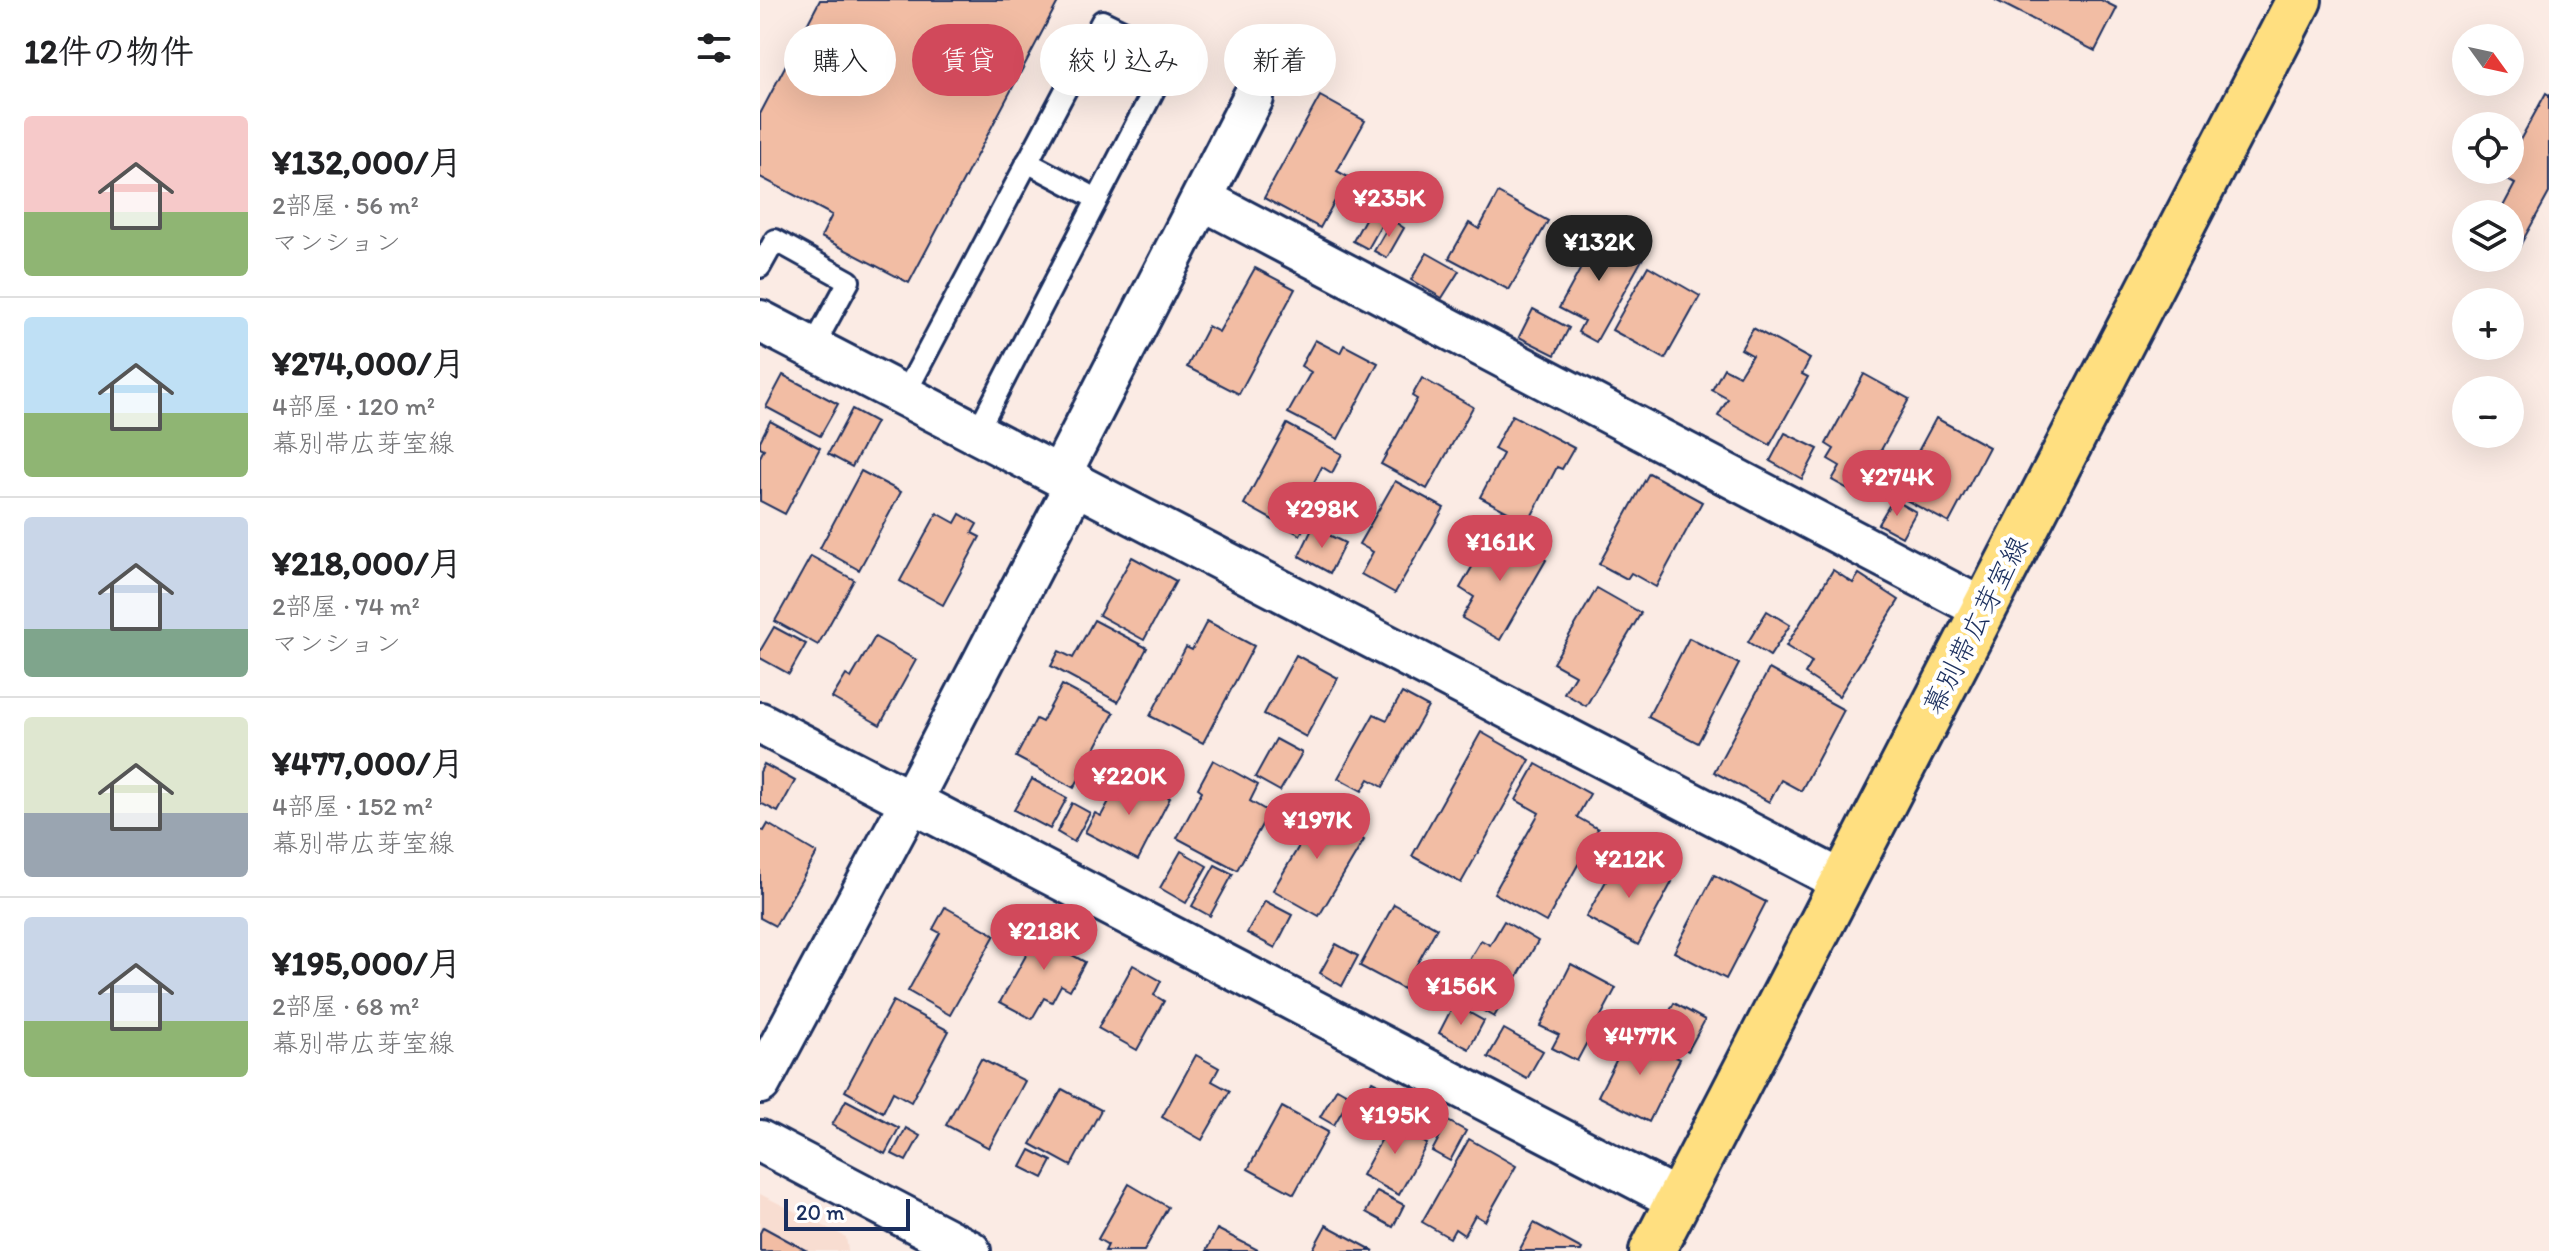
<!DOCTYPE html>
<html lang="ja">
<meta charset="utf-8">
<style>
:root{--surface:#fff;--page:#f2f2f2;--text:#202124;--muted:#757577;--line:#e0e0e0;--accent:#d1495b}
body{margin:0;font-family:Itim,"Klee One",sans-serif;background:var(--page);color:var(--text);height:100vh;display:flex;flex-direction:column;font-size:30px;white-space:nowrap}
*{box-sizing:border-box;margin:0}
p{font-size:26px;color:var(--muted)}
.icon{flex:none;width:44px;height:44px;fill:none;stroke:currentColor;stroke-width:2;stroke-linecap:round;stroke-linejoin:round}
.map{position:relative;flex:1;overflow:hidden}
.panel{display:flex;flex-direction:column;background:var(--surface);width:760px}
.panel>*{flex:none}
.guide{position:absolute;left:24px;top:24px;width:760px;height:72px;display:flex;gap:16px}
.needle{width:52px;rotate:123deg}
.buttons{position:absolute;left:1692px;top:24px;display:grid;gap:16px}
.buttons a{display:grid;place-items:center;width:72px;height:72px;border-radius:50%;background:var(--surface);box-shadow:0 8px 32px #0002;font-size:40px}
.scale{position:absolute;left:24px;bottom:20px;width:126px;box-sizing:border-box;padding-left:8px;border:4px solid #1b2f5e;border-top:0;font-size:22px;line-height:28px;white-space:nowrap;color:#1b2f5e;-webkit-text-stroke:6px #fff;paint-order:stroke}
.price{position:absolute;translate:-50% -68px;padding:0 18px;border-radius:28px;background:var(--accent);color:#fff;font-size:26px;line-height:52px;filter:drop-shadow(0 2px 4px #0008)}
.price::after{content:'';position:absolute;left:50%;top:48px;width:24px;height:18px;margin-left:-12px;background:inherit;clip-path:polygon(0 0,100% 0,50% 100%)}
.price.current{background:#222;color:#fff}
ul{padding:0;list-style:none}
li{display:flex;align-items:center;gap:24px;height:200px;padding:0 24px}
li+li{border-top:2px solid var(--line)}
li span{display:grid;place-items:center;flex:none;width:224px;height:160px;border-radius:8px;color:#555}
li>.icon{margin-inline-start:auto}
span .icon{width:96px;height:96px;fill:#fffc;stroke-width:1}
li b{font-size:34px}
h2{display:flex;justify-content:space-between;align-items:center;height:96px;padding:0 24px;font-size:34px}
.tag{padding:0 28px;border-radius:36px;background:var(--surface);box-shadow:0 8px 32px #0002;font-size:28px;line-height:72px}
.tag.current{background:var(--accent);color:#fff}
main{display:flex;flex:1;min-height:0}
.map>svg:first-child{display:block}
</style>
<main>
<section class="panel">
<h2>12件の物件<svg class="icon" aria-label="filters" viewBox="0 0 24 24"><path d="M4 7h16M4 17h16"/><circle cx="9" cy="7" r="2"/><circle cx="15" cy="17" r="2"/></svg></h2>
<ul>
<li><span style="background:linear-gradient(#f6c9c9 60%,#8fb573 0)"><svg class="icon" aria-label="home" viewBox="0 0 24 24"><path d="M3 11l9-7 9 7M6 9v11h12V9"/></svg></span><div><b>¥132,000/月</b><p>2部屋 · 56 m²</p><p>マンション</p></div></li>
<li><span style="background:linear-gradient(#bfe0f5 60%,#8fb573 0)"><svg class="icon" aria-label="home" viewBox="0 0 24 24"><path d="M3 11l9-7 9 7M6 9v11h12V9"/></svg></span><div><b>¥274,000/月</b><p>4部屋 · 120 m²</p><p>幕別帯広芽室線</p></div></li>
<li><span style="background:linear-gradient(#c9d6e8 70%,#7fa58c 0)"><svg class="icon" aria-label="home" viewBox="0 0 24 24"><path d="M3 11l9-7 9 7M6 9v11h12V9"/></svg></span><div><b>¥218,000/月</b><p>2部屋 · 74 m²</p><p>マンション</p></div></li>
<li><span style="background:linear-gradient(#dfe7d0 60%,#9aa5b1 0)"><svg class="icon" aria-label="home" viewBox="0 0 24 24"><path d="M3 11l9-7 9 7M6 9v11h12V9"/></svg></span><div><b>¥477,000/月</b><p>4部屋 · 152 m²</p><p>幕別帯広芽室線</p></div></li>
<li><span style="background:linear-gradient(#c9d6e8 65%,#8fb573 0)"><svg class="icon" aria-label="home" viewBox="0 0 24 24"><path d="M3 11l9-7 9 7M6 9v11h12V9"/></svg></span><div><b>¥195,000/月</b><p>2部屋 · 68 m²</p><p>幕別帯広芽室線</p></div></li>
</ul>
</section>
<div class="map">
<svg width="1789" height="1251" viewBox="0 0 1789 1251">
<rect width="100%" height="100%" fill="#fbebe4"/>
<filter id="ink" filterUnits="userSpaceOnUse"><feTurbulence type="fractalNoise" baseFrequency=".0125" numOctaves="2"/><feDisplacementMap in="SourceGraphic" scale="16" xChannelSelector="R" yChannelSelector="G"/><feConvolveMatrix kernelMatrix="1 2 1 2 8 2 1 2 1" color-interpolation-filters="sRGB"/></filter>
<g filter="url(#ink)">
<path fill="#f8ddd1" d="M0,1194L86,1237L88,1251H0Z"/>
<g fill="#f2bda4" stroke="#1b2f5e" stroke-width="2">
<path d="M60,0H299L149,283L61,237L72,215L0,177V114Z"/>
<path d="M1235,0H1341L1357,8L1335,51Z"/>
<path d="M1786,93L1789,95V193L1757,251L1750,247V214H1739L1755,184L1740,176L1743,170H1750V158Z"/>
<path d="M560,96L605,121L577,171L588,177L560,228L504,198Z"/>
<path d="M738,193L788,221L749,290L689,258L709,223L719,229Z"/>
<path d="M616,199L631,208L608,249L593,241Z"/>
<path d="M632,220L644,228L627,258L614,251Z"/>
<path d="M839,234L883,258L836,342L818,332L824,321L799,308L821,268L814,248Z"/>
<path d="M667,253L699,271L682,298L651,280Z"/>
<path d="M888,266L940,296L905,359L852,330Z"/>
<path d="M495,268L535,289L479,394L427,367L448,326L459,332Z"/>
<path d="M773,309L809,328L795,355L759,337Z"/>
<path d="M993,328L1050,359L1042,374L1048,377L1010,445L958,416L968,399L952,390L964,368L979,376L992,355L981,349Z"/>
<path d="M555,340L580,353L584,345L618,363L578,439L528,413L551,372L541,366Z"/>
<path d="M1104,374L1149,399L1097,494L1072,480L1080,466L1068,459L1074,449L1066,444Z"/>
<path d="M23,375L78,404L60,436L6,407Z"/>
<path d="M662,378L713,407L667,489L621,464L657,399L652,396Z"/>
<path d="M92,409L116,422L92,467L68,454Z"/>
<path d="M752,415L814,448L802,469L797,467L768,523L720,497L743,454L734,449Z"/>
<path d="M1176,418L1229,447L1189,523L1135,494Z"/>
<path d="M10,421L60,448L25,514L0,501V457L4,449L0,447V441Z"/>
<path d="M527,424L582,454L572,473L562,467L551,488L562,495L540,535L484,504Z"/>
<path d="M1025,433L1058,449L1042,479L1010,461Z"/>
<path d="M101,471L141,492L99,570L60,548Z"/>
<path d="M889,473L942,502L896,587L871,573L867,579L839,564Z"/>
<path d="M635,481L684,508L635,593L601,574L613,552L599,544Z"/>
<path d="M1133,499L1156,512L1142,537L1118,524Z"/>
<path d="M177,513L195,523L200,514L217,524L212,533L220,537L183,605L140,581Z"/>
<path d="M553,527L585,543L570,573L539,556Z"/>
<path d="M734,529L786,560L740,640L702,618L714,597L700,588Z"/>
<path d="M51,556L94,580L58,645L15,621Z"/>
<path d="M372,557L416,581L384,640L339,615Z"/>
<path d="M1073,570L1093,583L1099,574L1139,600L1079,696L1045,674L1052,662L1026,646Z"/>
<path d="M837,588L881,613L826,706L804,693L815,675L793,663Z"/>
<path d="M1007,611L1030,625L1010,656L988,642Z"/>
<path d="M334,620L387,648L358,702L291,666L299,651L313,658Z"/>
<path d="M447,621L494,646L443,743L390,716L426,647L432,650Z"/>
<path d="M14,627L46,644L29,674L0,658V651Z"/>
<path d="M115,637L156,660L120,725L72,698L86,675L91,678Z"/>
<path d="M929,638L979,664L938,743L888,717Z"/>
<path d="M536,655L578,678L546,737L504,714Z"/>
<path d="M1009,669L1084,710L1041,791L1021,780L1009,802L954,772Z"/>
<path d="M302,685L354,713L314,788L256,757L276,719L282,722Z"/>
<path d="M642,693L668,707L623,787L609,779L602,791L578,778L614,714L627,720Z"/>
<path d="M721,732L770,760L701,883L652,856Z"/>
<path d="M516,739L542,753L520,791L495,777Z"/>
<path d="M453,760L498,785L490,801L509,812L477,870L417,838L442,791L438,788Z"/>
<path d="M4,764L35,781L18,812L0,803V772Z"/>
<path d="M776,764L830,794L817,817L838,829L786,922L734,893L779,813L756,800Z"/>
<path d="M364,774L410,798L378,860L325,832L335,813L341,816Z"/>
<path d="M272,779L307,798L290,829L254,810Z"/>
<path d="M312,803L330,813L314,842L297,832Z"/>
<path d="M544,805L604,840L559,916L513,890L542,841L528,832Z"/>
<path d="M8,824L57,853L15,926L0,918V829L4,831Z"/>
<path d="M421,851L447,866L426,903L400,888Z"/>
<path d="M861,854L912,882L878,945L826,917Z"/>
<path d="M455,865L473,874L450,916L432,906Z"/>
<path d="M954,875L1006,902L966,979L914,952Z"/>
<path d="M505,901L532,915L515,948L487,933Z"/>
<path d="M634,904L677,928L643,989L600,966Z"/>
<path d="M185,907L235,935L190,1015L148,991L180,933L173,929Z"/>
<path d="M744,921L778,941L734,1017L701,998L714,974L704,968L721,940L730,945Z"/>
<path d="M284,923L320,943L312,955L325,962L310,990L301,985L292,1002L284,998L272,1019L240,1002Z"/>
<path d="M576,944L598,956L582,986L560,973Z"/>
<path d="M811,964L856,988L817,1061L792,1048L799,1035L780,1026Z"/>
<path d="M373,965L401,981L394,995L404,1001L377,1050L338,1028Z"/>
<path d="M133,1001L189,1031L151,1102L133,1092L123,1112L85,1091Z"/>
<path d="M914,1003L945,1020L928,1051L898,1034Z"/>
<path d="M694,1004L724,1021L709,1049L679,1033Z"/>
<path d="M744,1029L783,1051L767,1079L728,1057Z"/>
<path d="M883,1033L906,1045L903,1051L920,1059L889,1122L838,1096L868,1037L878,1042Z"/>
<path d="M436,1055L459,1068L452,1081L470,1091L442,1140L402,1117Z"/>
<path d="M221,1059L265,1081L229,1148L186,1125Z"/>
<path d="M612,1081L637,1094L627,1114L602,1101Z"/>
<path d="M577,1088L591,1096L574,1125L560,1117Z"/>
<path d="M302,1089L341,1110L311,1166L271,1144Z"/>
<path d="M86,1100L139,1128L125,1154L72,1125Z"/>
<path d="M522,1107L568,1132L534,1194L488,1169Z"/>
<path d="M636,1113L657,1125L651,1135L667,1144L639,1195L602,1175Z"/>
<path d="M688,1121L706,1131L690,1161L672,1151Z"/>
<path d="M146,1128L160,1136L146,1161L132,1154Z"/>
<path d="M709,1139L756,1166L725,1221L715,1215L704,1235L695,1229L690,1238L662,1222Z"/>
<path d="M270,1150L292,1161L283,1178L261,1167Z"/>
<path d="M369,1184L408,1207L384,1251H345L348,1245L338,1239Z"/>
<path d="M617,1191L644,1205L633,1227L606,1212Z"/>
<path d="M774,1223L822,1249L821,1251H759Z"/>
<path d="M566,1225L614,1251H552Z"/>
<path d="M3,1227L47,1251H0V1233Z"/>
<path d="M457,1229L498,1250L497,1251H446Z"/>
</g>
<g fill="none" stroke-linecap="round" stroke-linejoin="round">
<defs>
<g id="lane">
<path d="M267,162L337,199"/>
<path d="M0,267L15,240L89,281L53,347"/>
<path d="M145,394L342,21L412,55L217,432"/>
</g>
<g id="street">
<path d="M442,199L1223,609"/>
<path d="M0,321L1082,881"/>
<path d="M300,475L493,98"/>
<path d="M0,723L918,1200"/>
<path d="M0,1083L151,801L316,483"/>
<path d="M0,1141L210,1251"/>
</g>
<path id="primary" d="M892,1251L1539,0"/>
</defs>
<use href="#lane" stroke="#1b2f5e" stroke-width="26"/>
<use href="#street" stroke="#1b2f5e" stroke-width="46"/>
<use href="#primary" stroke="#1b2f5e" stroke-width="50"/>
<use href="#lane" stroke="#fff" stroke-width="20"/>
<use href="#street" stroke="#fff" stroke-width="40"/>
<use href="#primary" stroke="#ffdf80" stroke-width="44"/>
</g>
</g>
<g text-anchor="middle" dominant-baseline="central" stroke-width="8" stroke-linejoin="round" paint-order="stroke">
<g font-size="28" fill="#1b2f5e" stroke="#fff">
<text transform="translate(1215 625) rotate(-63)">幕別帯広芽室線</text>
</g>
</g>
</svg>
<div class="buttons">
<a><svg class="needle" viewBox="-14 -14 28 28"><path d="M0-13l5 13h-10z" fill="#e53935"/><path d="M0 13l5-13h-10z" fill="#757577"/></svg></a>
<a><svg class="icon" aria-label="locate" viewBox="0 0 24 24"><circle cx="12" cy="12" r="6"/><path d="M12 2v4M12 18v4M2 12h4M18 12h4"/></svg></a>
<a><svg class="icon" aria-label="layers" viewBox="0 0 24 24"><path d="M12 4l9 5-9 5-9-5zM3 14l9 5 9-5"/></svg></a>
<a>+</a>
<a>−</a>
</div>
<div class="scale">20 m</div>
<b class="price" style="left:629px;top:239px">¥235K</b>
<b class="price current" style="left:839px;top:283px">¥132K</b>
<b class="price" style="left:1137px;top:518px">¥274K</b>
<b class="price" style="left:562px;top:550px">¥298K</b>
<b class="price" style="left:740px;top:583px">¥161K</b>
<b class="price" style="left:369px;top:817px">¥220K</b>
<b class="price" style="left:557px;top:861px">¥197K</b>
<b class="price" style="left:869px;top:900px">¥212K</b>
<b class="price" style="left:284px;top:972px">¥218K</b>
<b class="price" style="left:701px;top:1027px">¥156K</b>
<b class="price" style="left:880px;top:1077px">¥477K</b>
<b class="price" style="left:635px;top:1156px">¥195K</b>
<div class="guide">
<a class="tag">購入</a>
<a class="tag current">賃貸</a>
<a class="tag">絞り込み</a>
<a class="tag">新着</a>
</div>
</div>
</main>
